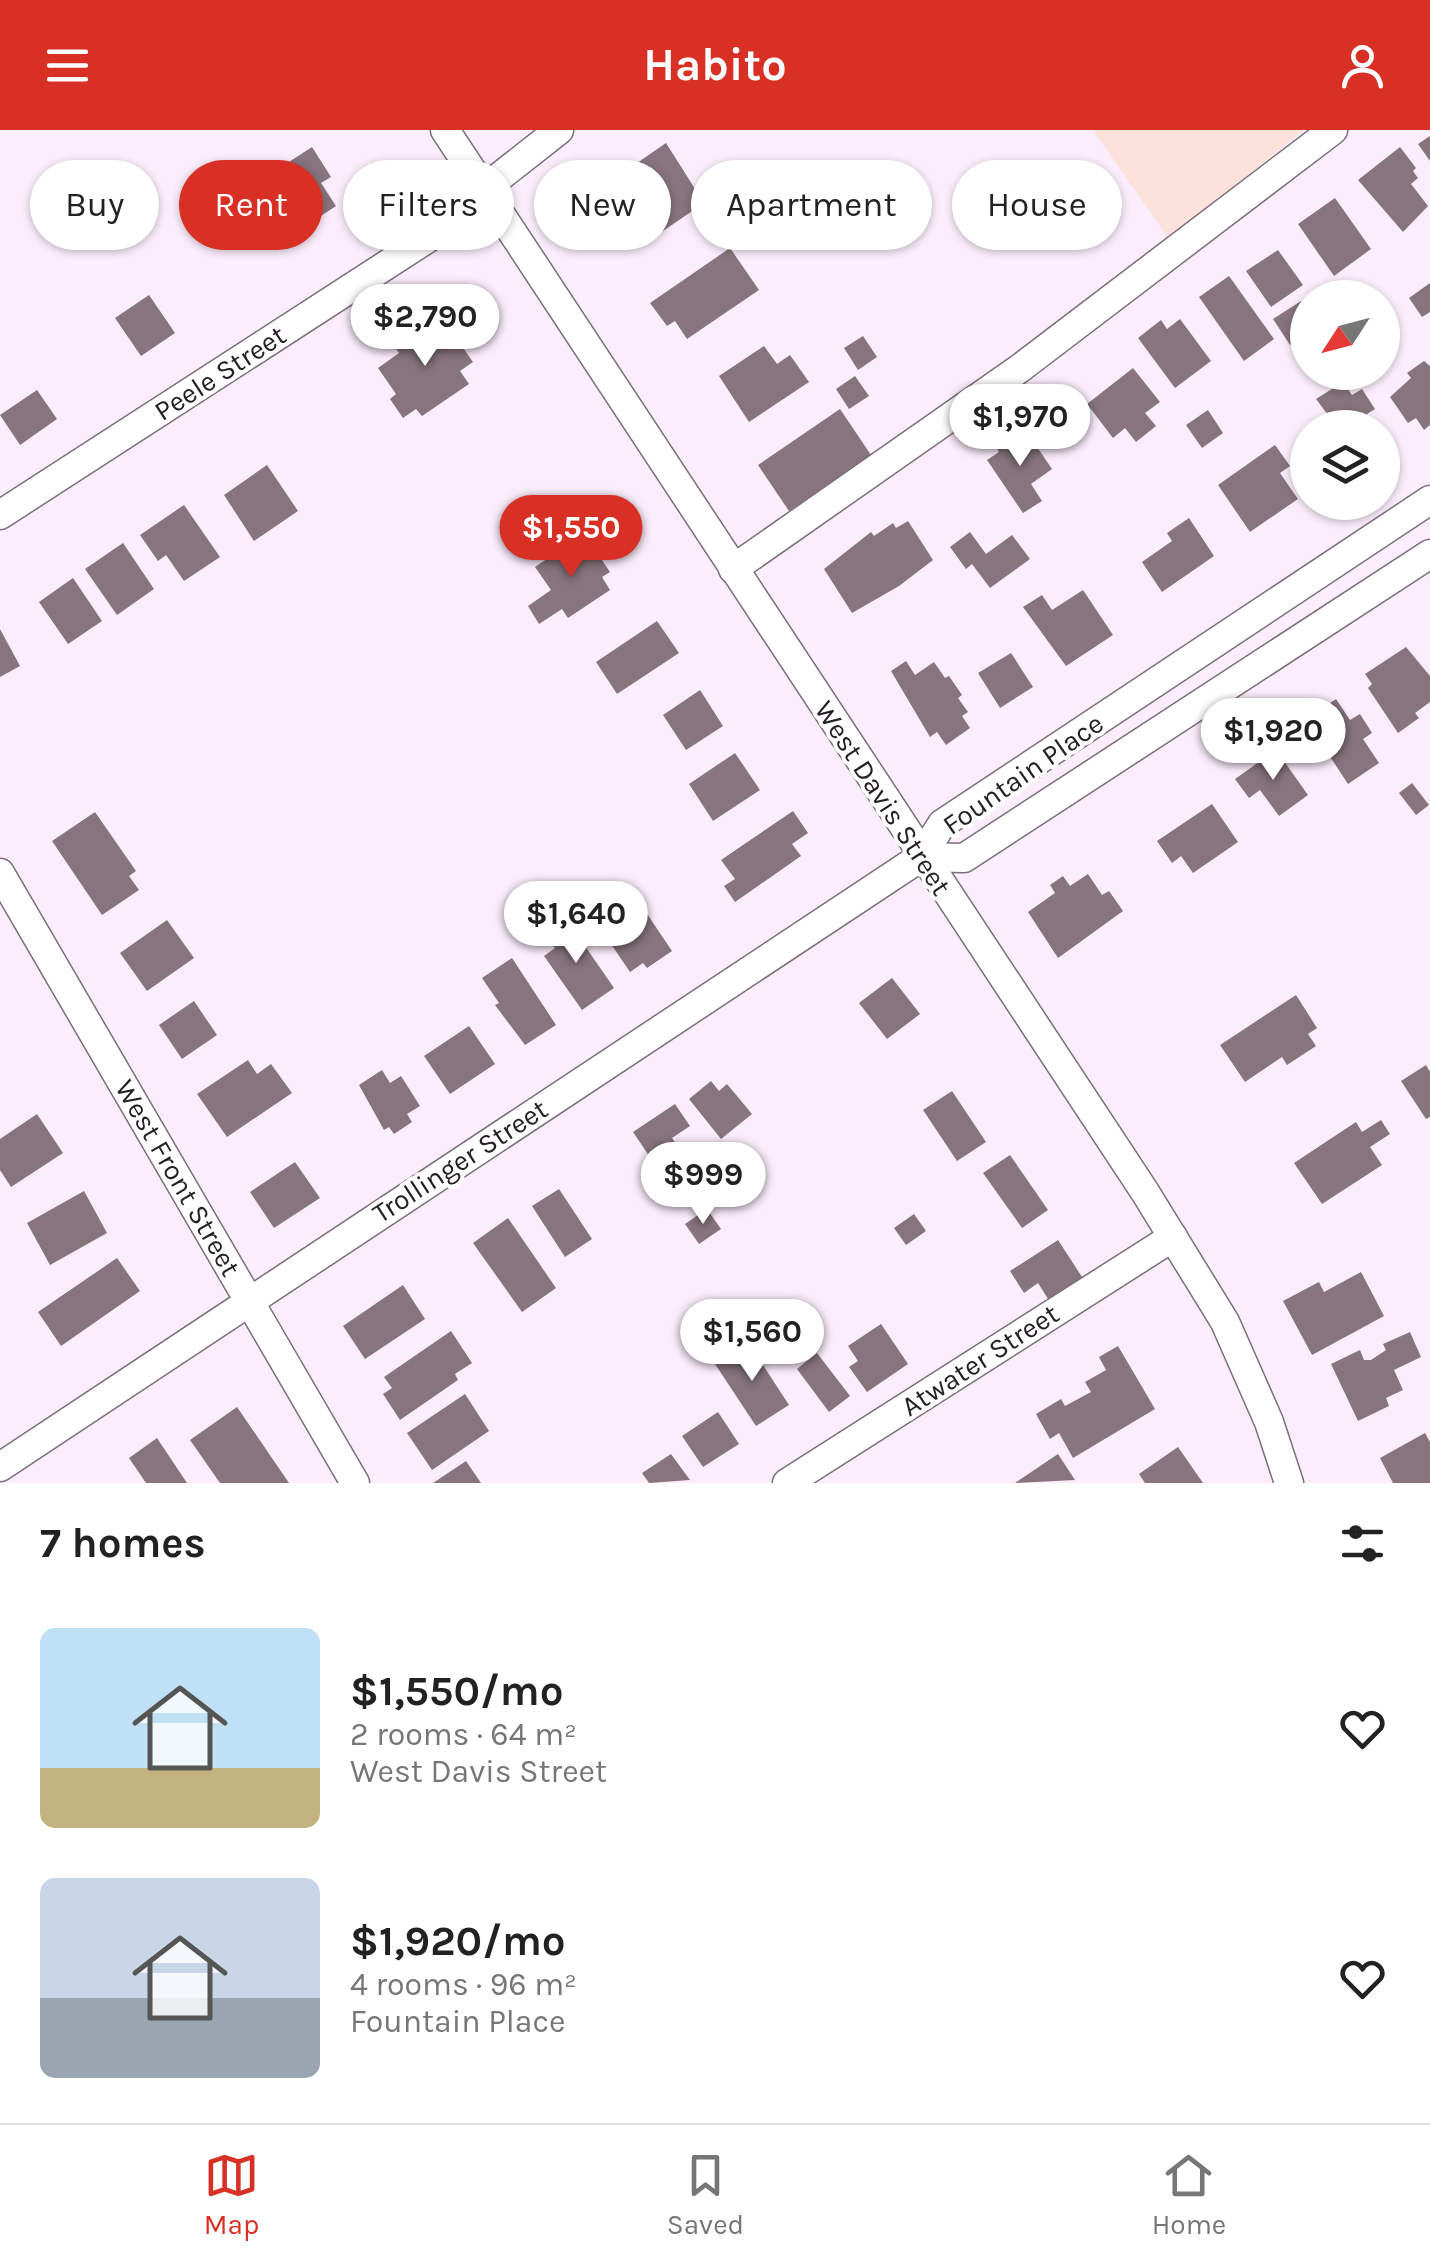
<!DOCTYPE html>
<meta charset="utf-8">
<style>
:root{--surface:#fff;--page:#f2f2f2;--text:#222;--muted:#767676;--line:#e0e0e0;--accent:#d93025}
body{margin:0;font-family:Karla,sans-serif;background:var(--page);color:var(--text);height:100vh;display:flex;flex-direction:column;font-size:38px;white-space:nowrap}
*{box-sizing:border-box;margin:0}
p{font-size:32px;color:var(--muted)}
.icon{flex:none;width:55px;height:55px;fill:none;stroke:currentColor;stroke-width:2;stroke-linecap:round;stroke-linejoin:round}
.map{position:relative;height:1353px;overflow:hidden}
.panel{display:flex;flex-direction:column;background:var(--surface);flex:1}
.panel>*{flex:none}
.top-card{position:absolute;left:30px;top:30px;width:1370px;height:90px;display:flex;gap:20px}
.needle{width:65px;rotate:234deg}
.tools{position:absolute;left:1290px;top:150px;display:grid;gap:20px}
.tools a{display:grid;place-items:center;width:110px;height:110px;border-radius:50%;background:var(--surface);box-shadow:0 2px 8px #0004;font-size:50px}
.price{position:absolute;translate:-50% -85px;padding:0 22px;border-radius:35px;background:#fff;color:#222;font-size:32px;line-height:65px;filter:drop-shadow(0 2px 5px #0008)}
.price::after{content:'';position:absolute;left:50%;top:60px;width:30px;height:22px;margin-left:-15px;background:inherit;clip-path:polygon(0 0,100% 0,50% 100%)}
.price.current{background:var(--accent);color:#fff}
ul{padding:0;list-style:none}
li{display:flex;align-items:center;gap:30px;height:250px;padding:0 40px}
li span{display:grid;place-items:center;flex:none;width:280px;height:200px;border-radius:15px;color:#555}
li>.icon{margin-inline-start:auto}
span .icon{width:120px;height:120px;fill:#fffc;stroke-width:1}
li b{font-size:42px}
h2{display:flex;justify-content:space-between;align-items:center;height:120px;padding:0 40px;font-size:42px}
.pill{padding:0 35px;border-radius:45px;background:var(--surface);box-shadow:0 2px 8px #0004;font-size:35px;line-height:90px}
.pill.current{background:var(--accent);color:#fff}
header{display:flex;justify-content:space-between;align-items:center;height:130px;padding:0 40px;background:var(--accent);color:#fff;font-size:45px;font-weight:700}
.dock{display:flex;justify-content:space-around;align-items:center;height:140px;border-top:2px solid var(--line);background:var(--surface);font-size:28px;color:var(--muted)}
.dock a{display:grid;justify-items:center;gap:5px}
.dock .current{color:var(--accent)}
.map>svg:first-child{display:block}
</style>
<header><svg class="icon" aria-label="menu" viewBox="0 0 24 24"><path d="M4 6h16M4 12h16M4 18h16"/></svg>Habito<svg class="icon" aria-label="person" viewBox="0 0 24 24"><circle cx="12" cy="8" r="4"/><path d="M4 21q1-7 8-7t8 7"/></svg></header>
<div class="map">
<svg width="1430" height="1353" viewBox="0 0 1430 1353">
<rect width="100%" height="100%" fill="#fcedfc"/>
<path fill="#fce2db" d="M1093,0H1304L1169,109Z"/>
<g fill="#87747c">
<path d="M1430,6V31L1418,14Z"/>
<path d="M666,13L704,73L663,101L660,96L644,107L612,60L631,46L627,40Z"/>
<path d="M312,17L331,47L321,53L336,76L272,118L256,92L273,81L265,68L284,56L275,41Z"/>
<path d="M1400,17L1416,38L1413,41L1418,48L1411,54L1428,76L1403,102L1358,50Z"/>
<path d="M1335,68L1371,119L1334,146L1298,94Z"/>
<path d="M730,118L759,160L687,209L675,191L667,196L650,173Z"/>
<path d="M1278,120L1303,155L1271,177L1246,141Z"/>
<path d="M1229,146L1274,209L1244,231L1199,167Z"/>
<path d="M1430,153V182L1422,187L1409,168Z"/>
<path d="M149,165L175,203L141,226L115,188Z"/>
<path d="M1301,171L1308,180V204L1290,215L1273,189Z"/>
<path d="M432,185L450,211L456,208L473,232L460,241L469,254L422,286L416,279L403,288L390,269L396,264L378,238L399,223L392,213Z"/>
<path d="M1180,189L1211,231L1175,258L1138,208L1161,190L1167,199Z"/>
<path d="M863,206L877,227L858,240L844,218Z"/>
<path d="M764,216L777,234L790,225L809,252L749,292L719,246Z"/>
<path d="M1424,231L1430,236V295L1424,300L1416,288L1408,293L1390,267L1411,248L1407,243Z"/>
<path d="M1133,238L1160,272L1145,283L1156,296L1136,312L1125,298L1113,308L1087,274Z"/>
<path d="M855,246L869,266L849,279L836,259Z"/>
<path d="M1343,252L1352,265L1362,259L1375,279L1367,284L1375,298H1324L1321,293L1335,284L1328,285L1316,269Z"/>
<path d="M37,260L57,289L20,315L0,285Z"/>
<path d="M840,279L871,325L789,381L758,335Z"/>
<path d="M1208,280L1223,303L1202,318L1186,295Z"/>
<path d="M1013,302L1017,309L1027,302L1052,339L1031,354L1042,371L1023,383L987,330L999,322L995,315Z"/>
<path d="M1275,315L1290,336L1280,343L1298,369L1250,402L1218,355Z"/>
<path d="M267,335L298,381L254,411L224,365Z"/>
<path d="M184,375L220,427L184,451L166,425L158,431L140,405Z"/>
<path d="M1189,388L1214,426L1162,462L1142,432L1172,411L1167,403Z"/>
<path d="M908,391L933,430L899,456L852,483L824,439L871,402L874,406L893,393L896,398Z"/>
<path d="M970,402L986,424L1012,405L1030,429L990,458L972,434L966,439L950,417Z"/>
<path d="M584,404L610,442L602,447L610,460L568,488L562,479L539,494L528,476L551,460L535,437Z"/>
<path d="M123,413L154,459L117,485L85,439Z"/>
<path d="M73,448L102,491L68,514L39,472Z"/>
<path d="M1083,460L1113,505L1066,536L1023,477L1042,465L1052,480Z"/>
<path d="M657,491L679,523L617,564L596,532Z"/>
<path d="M0,499L20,536L0,547Z"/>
<path d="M1406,517L1430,546V572L1415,583L1419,588L1398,603L1368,558L1372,554L1365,544Z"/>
<path d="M1011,523L1033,557L1000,578L978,543Z"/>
<path d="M906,531L915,545L934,532L945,548L949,546L962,565L958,568L968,582L962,586L970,598L946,615L937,602L930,607L891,541Z"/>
<path d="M700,560L723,596L686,620L663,585Z"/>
<path d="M1336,569L1350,590L1360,584L1372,603L1363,609L1379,633L1348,654L1327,622L1320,627L1298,595Z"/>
<path d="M1276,620L1308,665L1279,686L1260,660L1249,668L1235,649Z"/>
<path d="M735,623L760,660L713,691L689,654Z"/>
<path d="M1412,653L1429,675L1416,685L1399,663Z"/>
<path d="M1212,674L1238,712L1193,743L1181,726L1172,733L1157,711Z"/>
<path d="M793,681L808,703L792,714L801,726L735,772L724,756L735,749L721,730Z"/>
<path d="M95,682L136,741L129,746L139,760L102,785L52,711Z"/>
<path d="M1088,744L1102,765L1109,761L1123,781L1058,828L1028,782L1055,763L1050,755L1063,746L1070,756Z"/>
<path d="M631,760L672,821L647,838L643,833L630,842L592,786Z"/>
<path d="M167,790L194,828L147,861L120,823Z"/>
<path d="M567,790L614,858L582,880L544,826L555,818L546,804Z"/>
<path d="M512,828L556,895L525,915L495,875L499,873L482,848Z"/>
<path d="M892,848L920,884L887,909L859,873Z"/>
<path d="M1296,865L1317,898L1308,904L1316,916L1287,935L1282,927L1245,952L1220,915Z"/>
<path d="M194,871L217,905L182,929L159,895Z"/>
<path d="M469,896L495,934L450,964L424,926Z"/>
<path d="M248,930L257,944L271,934L292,963L227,1007L197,964Z"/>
<path d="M1426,935L1430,942V987L1426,989L1401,951Z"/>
<path d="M382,940L390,953L401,946L420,976L407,984L412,992L394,1004L389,997L384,1000L359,955Z"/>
<path d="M711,951L719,961L727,954L752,984L721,1009L689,969Z"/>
<path d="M952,961L986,1012L957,1031L923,980Z"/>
<path d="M675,974L690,996L672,1008L686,1029L662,1045L633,1002Z"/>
<path d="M37,984L63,1023L11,1057L0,1040V1009Z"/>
<path d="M1381,990L1390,1004L1370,1017L1382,1035L1322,1074L1294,1033L1356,992L1362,1002Z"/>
<path d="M1010,1025L1048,1080L1022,1098L983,1043Z"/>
<path d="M295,1032L320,1068L274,1098L250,1062Z"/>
<path d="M559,1059L592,1109L565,1127L532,1076Z"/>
<path d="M84,1061L107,1103L50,1135L27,1093Z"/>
<path d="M707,1079L721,1099L699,1114L685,1094Z"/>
<path d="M914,1084L926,1101L906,1115L894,1098Z"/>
<path d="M508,1088L556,1158L522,1182L473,1113Z"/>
<path d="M1058,1110L1084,1150L1050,1172L1038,1153L1024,1163L1010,1141Z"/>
<path d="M117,1128L140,1161L61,1216L38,1182Z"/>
<path d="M1361,1142L1384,1186L1312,1225L1283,1171L1319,1152L1324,1162Z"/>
<path d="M403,1155L425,1189L365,1229L343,1196Z"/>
<path d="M881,1194L908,1234L867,1262L849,1237L858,1231L848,1216Z"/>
<path d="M451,1201L472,1233L455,1244L458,1250L400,1290L383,1264L392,1258L384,1247Z"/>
<path d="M1410,1202L1421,1227L1394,1240L1403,1260L1386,1268L1389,1276L1358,1291L1331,1234L1360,1220L1364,1230H1371L1386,1220L1383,1214Z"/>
<path d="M748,1212L789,1275L756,1296L715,1234Z"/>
<path d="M1118,1216L1155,1279L1073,1328L1059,1303L1050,1309L1036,1284L1061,1269L1065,1276L1091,1262L1085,1252L1106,1240L1099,1227Z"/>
<path d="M817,1223L850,1266L829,1282L797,1239Z"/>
<path d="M465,1264L489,1301L432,1340L407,1303Z"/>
<path d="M237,1277L289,1353H220L190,1310Z"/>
<path d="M718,1282L739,1314L703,1337L682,1306Z"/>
<path d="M1425,1303L1430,1312V1353H1393L1380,1328Z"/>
<path d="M157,1308L187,1353H146L129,1328Z"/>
<path d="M1178,1317L1203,1353H1145L1139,1344Z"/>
<path d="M671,1324L690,1350L649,1353L642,1343Z"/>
<path d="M1058,1324L1075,1350L1015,1353Z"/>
<path d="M466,1331L481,1353H433Z"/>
</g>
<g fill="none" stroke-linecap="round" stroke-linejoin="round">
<defs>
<g id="minor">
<path d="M445,0L1145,1062L1225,1192L1269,1292L1289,1353"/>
<path d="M484,59L559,0"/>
<path d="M0,385L490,68"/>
<path d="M733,439L1019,239L1333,0"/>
<path d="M921,727L964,728L1430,424"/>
<path d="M0,743L355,1353"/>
<path d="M0,1337L921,727L942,694L1430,370"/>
<path d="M787,1353L1173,1107"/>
</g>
</defs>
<use href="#minor" stroke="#7b6e7b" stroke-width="31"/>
<use href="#minor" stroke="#fff" stroke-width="28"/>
</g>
<g text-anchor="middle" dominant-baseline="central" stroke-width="8" stroke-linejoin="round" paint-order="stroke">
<g font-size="28" fill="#252025" stroke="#fff">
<text transform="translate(220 243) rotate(-33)">Peele Street</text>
<text transform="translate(1023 644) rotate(-35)">Fountain Place</text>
<text transform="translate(883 668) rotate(57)">West Davis Street</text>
<text transform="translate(460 1031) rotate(-33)">Trollinger Street</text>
<text transform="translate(178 1048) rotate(60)">West Front Street</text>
<text transform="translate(980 1230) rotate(-33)">Atwater Street</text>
</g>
</g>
</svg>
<div class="tools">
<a><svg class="needle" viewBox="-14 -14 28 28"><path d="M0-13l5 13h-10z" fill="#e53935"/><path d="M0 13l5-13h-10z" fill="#767676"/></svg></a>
<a><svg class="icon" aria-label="layers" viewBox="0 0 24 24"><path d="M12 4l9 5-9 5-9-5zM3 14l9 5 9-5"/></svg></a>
</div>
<b class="price" style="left:425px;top:239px">$2,790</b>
<b class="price" style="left:1020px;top:339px">$1,970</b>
<b class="price current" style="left:571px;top:450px">$1,550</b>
<b class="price" style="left:1273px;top:653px">$1,920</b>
<b class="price" style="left:576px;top:836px">$1,640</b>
<b class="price" style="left:703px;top:1097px">$999</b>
<b class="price" style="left:752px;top:1254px">$1,560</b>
<div class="top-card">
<a class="pill">Buy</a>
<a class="pill current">Rent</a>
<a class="pill">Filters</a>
<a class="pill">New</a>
<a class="pill">Apartment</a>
<a class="pill">House</a>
</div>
</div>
<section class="panel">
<h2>7 homes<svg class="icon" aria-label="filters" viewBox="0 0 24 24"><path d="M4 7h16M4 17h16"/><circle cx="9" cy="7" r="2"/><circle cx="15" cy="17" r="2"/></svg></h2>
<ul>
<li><span style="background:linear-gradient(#bfe0f5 70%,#c2b280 0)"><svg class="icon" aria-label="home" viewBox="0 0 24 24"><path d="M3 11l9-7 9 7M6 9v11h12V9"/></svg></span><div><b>$1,550/mo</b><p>2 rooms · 64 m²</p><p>West Davis Street</p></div><svg class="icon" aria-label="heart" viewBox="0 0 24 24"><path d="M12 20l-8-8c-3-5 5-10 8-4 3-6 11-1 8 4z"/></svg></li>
<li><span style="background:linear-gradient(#c9d6e8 60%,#9aa5b1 0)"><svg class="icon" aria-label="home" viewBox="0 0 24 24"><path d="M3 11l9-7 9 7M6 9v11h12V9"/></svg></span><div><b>$1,920/mo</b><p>4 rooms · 96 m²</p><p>Fountain Place</p></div><svg class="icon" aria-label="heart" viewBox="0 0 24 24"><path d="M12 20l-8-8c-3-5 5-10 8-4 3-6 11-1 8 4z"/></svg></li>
</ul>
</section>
<nav class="dock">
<a class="current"><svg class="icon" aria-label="map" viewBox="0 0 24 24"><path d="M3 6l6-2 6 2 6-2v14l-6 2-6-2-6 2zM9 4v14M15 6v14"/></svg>Map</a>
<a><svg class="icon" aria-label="saved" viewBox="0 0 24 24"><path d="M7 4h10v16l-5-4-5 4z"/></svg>Saved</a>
<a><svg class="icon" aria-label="home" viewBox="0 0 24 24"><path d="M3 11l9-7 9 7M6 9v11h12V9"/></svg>Home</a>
</nav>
